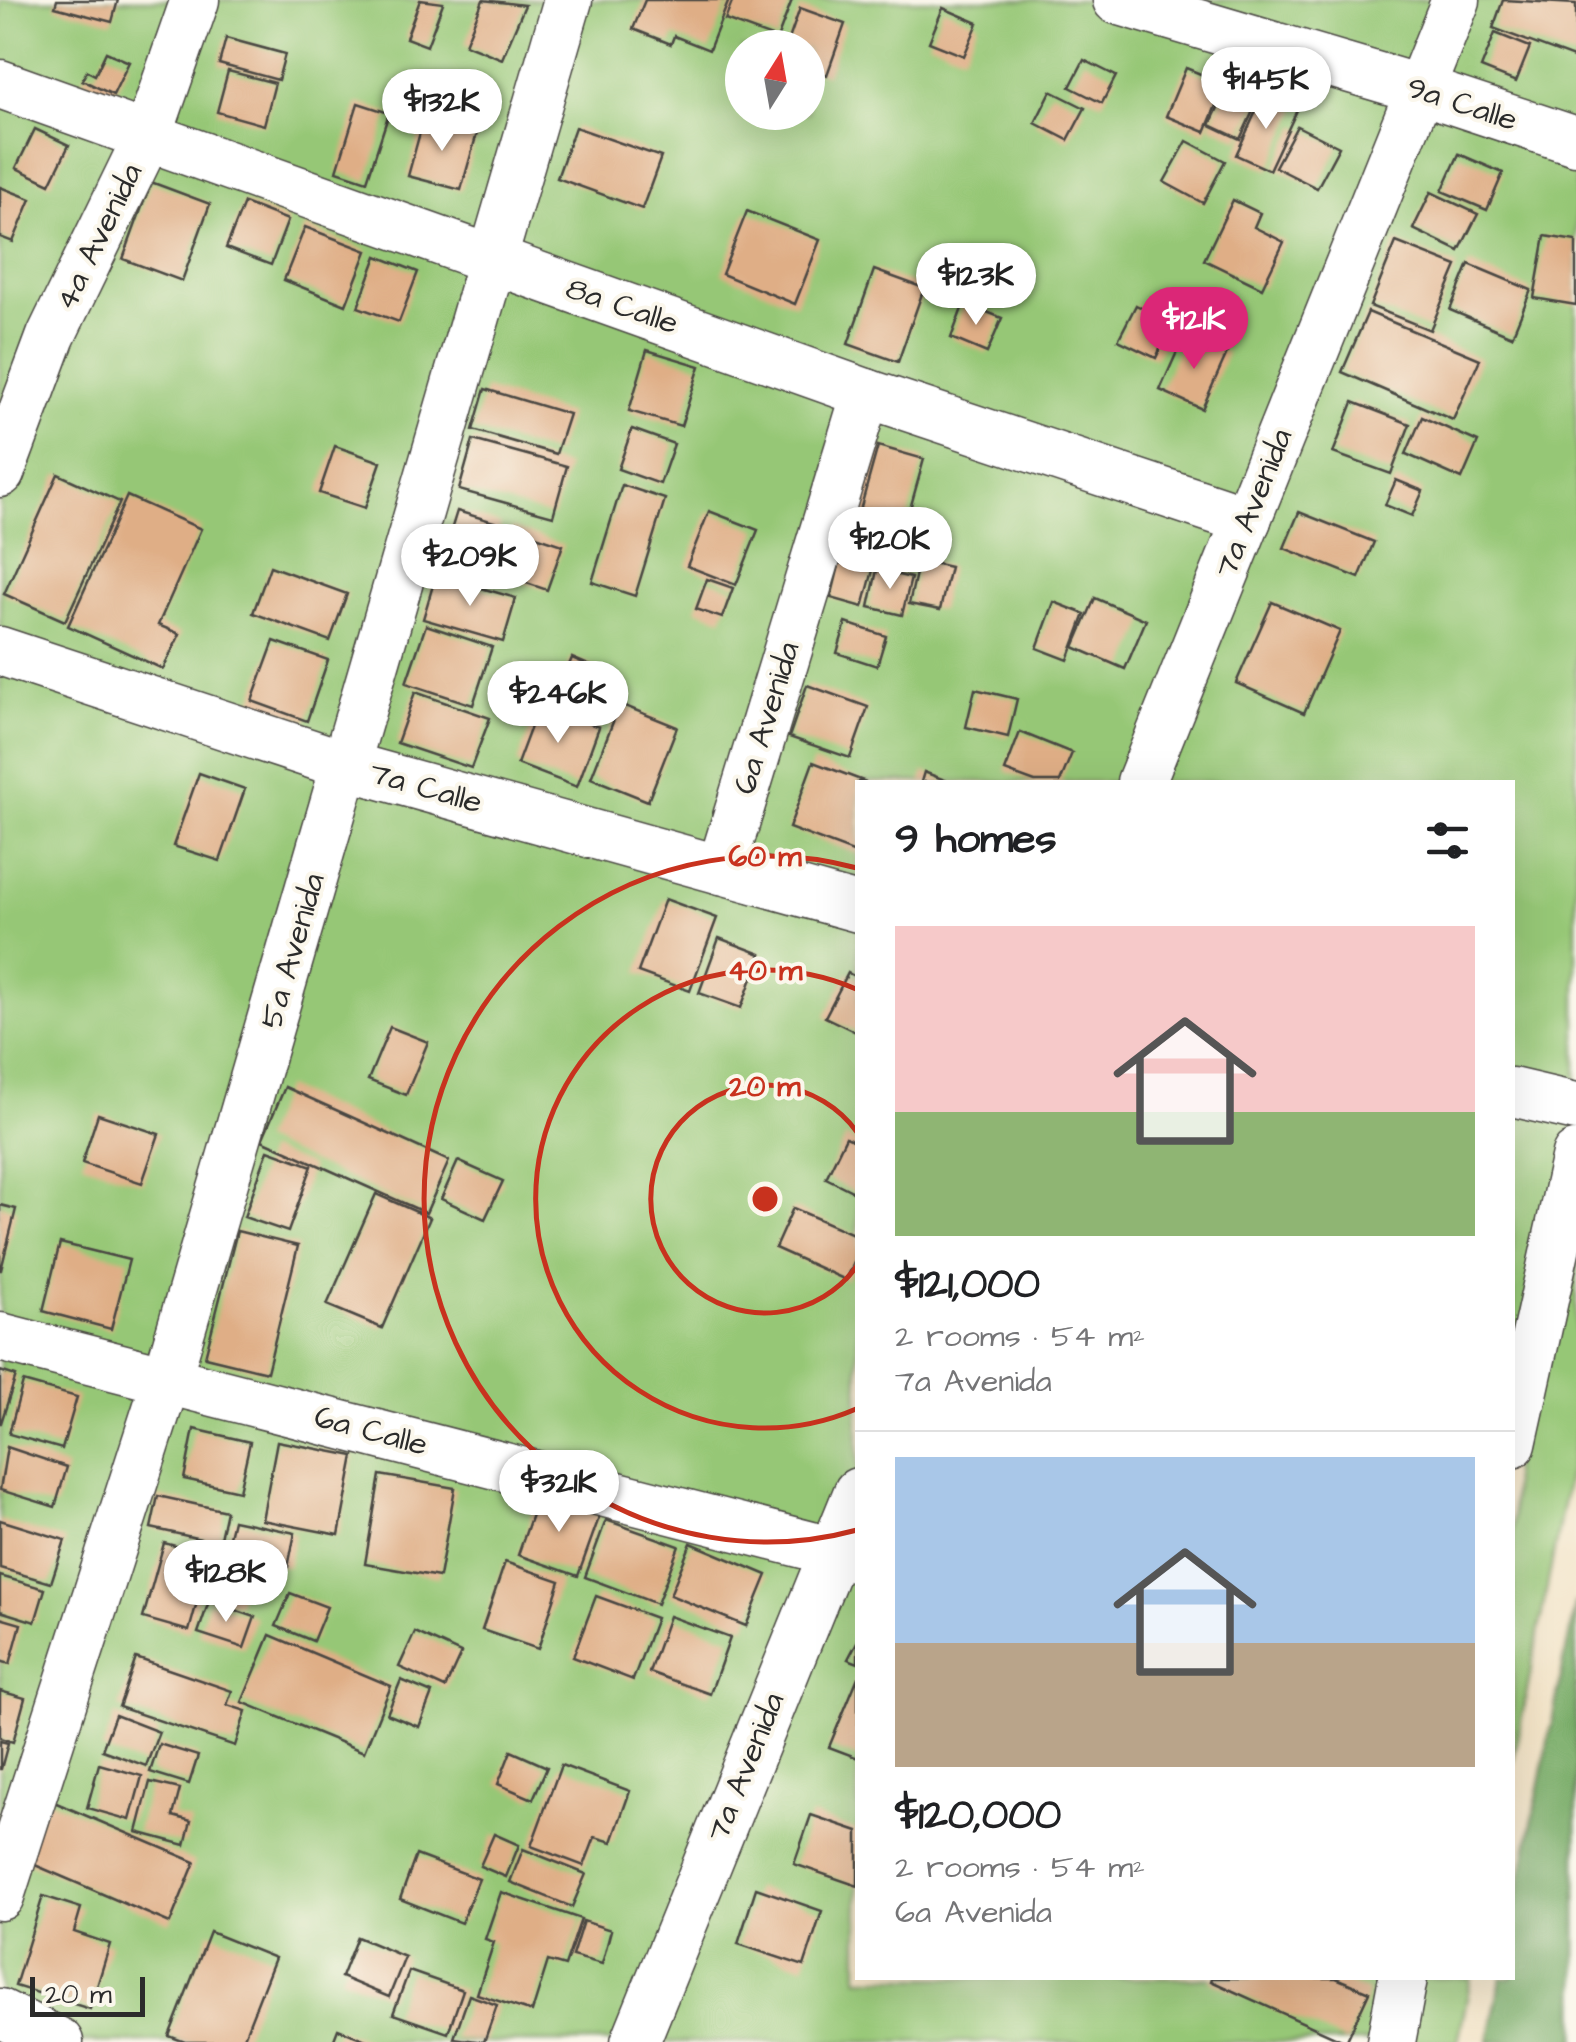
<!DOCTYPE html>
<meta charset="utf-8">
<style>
:root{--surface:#fff;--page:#f6f6f6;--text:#202124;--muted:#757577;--line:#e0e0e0;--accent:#db2777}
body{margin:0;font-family:"Architects Daughter",sans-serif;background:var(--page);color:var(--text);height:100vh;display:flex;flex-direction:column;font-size:38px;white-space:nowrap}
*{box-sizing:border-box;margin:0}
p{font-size:32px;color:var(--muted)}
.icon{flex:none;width:55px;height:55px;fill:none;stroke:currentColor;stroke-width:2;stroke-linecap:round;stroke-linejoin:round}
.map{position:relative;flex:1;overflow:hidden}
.sheet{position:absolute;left:855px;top:780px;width:660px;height:1200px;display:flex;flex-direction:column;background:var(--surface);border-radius:0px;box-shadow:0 10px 40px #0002}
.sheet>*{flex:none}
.needle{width:65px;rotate:11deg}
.tools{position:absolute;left:725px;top:30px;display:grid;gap:20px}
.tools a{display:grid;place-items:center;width:100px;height:100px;border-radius:50%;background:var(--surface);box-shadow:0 10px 40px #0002;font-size:50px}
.scale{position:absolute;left:30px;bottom:25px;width:115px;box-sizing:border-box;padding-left:10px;border:5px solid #2b2b2b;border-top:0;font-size:28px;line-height:35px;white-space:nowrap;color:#2b2b2b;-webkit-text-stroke:8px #fbf7ec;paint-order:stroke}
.price{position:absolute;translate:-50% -85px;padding:0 22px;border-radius:35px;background:#fff;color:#222;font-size:32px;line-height:65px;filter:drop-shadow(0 2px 5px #0008)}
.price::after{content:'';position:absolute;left:50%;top:60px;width:30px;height:22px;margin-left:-15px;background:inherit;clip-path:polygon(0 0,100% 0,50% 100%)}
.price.current{background:var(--accent);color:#fff}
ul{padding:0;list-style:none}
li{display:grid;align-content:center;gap:20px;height:530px;padding:0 40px}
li+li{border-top:2px solid var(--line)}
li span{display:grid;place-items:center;height:310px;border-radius:0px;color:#555}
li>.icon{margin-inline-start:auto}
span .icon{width:180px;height:180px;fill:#fffc;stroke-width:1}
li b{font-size:42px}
h2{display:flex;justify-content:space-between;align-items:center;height:120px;padding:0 40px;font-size:42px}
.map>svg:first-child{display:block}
</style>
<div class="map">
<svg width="1576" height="2042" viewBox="0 0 1576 2042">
<rect width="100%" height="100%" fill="#fbf7ec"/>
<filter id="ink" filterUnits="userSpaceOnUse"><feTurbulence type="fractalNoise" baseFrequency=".01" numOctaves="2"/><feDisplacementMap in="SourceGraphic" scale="20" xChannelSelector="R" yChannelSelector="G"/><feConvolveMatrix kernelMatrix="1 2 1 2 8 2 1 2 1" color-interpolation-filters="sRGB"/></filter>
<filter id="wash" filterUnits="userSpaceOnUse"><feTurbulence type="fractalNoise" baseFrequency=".0048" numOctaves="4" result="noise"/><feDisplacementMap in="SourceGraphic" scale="40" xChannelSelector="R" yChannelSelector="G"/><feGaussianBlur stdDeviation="2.25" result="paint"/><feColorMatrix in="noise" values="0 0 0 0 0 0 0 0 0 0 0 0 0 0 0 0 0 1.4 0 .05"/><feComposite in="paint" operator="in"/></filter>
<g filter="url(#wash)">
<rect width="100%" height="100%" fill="#f2e2c5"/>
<path fill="#96c776" stroke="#607950" stroke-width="2.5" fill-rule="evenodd" d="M0,0H1576V1437L1513,1763L1512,782H858V1978H1471L1458,2042H0ZM742,48H808V112H742Z"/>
<path fill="#78ac67" stroke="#526c49" stroke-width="2.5" d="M1576,1601V2042H1488L1501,1978H1512L1513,1918Z"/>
<g id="blocks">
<g fill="#dfae86">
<path d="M57,0H118L112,22L55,7Z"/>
<path d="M420,0L443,3L427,46L406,38Z"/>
<path d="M483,0L525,5L502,59L465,44Z"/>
<path d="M645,0H729L709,50L674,36L671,44L633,29Z"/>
<path d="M733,0H792L777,39L725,20Z"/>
<path d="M1503,0L1576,4V59L1493,28Z"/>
<path d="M800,8L845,24L827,75L808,68V48H786Z"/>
<path d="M943,8L978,23L964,56L929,42Z"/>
<path d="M1495,33L1530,47L1516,82L1481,68Z"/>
<path d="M226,38L285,54L278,80L219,64Z"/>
<path d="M106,52L129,62L113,95L82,80L87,71L95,75Z"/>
<path d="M1084,60L1116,76L1102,103L1070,87Z"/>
<path d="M1186,68L1225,84L1205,132L1166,116Z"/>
<path d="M228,71L275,83L264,125L217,112Z"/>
<path d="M1229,84L1259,98L1240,139L1210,125Z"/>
<path d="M1051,91L1085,108L1068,140L1035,123Z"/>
<path d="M1264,94L1297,110L1269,170L1236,155Z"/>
<path d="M358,103L389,113L367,181L337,171Z"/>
<path d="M424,118L477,133L461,190L408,176Z"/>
<path d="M1297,126L1339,147L1317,188L1275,167Z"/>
<path d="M575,127L661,157L642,209L557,178Z"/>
<path d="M35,129L69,145L50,184L16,168Z"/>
<path d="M1187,141L1225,161L1203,203L1164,182Z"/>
<path d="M1459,154L1503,173L1487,210L1442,191Z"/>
<path d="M151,182L210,204L182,281L123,259Z"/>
<path d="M0,187L31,199L13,242L0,237Z"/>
<path d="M1431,192L1478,214L1459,251L1413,229Z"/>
<path d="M1233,200L1260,213L1254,227L1284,242L1262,288L1204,260Z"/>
<path d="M244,203L288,220L271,265L226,248Z"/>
<path d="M747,211L820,240L795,304L722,274Z"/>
<path d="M305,227L367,251L346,305L284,280Z"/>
<path d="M1545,236L1576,241V305L1534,298Z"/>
<path d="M1396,242L1457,266L1430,330L1370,306Z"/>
<path d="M377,256L418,272L399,322L358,307Z"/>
<path d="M1469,264L1531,290L1512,336L1450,310Z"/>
<path d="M874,270L924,288L898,362L848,344Z"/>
<path d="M964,303L1002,318L987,353L951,338Z"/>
<path d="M1136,305L1172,323L1156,358L1118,340Z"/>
<path d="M1368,312L1480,359L1453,420L1342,372Z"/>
<path d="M1185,334L1227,353L1202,409L1160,390Z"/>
<path d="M647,350L700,366L681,426L629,411Z"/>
<path d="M485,389L569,414L556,454L473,430Z"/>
<path d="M1353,402L1410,424L1391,474L1333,453Z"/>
<path d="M1422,417L1478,442L1462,479L1406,454Z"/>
<path d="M632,429L674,444L660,484L618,469Z"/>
<path d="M473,440L567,466L553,516L459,490Z"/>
<path d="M335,446L381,462L365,508L319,493Z"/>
<path d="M878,446L924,459L903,534L857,521Z"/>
<path d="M58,474L120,502L65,621L4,594Z"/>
<path d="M1396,480L1423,491L1412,516L1385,505Z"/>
<path d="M622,485L665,499L635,596L592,582Z"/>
<path d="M127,496L201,529L158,625L180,634L163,669L68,626Z"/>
<path d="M457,511L501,524L487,569L443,556Z"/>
<path d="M709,511L758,530L736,585L687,566Z"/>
<path d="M1299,512L1374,542L1359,578L1284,548Z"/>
<path d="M512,528L563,545L547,590L497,573Z"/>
<path d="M842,554L875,563L863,607L831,598Z"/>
<path d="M919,560L950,567L940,610L909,604Z"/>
<path d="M270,566L347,594L330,641L253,613Z"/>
<path d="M877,570L911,578L902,615L869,607Z"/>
<path d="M436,575L516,598L503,642L423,619Z"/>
<path d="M707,579L733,588L722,618L696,609Z"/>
<path d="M1095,598L1146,620L1125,669L1074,647Z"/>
<path d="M1054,602L1085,614L1068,660L1037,648Z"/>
<path d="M1272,602L1340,631L1304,713L1236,683Z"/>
<path d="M846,623L886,636L877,666L837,653Z"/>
<path d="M426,625L492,647L473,705L406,683Z"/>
<path d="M274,641L328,660L307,721L252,701Z"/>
<path d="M572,658L614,676L600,710L557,693Z"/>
<path d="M807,685L868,707L850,758L789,737Z"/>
<path d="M975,689L1017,699L1008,737L966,727Z"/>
<path d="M415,692L490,718L471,768L397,743Z"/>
<path d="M620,704L677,727L648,801L591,778Z"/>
<path d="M539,705L599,727L577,787L517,764Z"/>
<path d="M1020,732L1072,753L1060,782H1035L1005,771Z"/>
<path d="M813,762L866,782H858V854L789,828Z"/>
<path d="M924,772L950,782H921Z"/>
<path d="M199,773L245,789L220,861L173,846Z"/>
<path d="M665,899L717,918L690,991L638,972Z"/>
<path d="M719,938L761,954L741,1008L699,993Z"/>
<path d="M848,973L858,978V1033L825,1017Z"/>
<path d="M390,1027L428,1042L406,1095L368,1080Z"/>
<path d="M285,1087L449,1161L426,1213L262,1140Z"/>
<path d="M98,1114L159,1134L142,1183L82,1163Z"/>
<path d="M846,1137L858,1143V1194L826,1178Z"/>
<path d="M268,1150L312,1166L288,1232L244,1217Z"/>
<path d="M458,1161L503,1181L485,1219L441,1199Z"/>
<path d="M376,1194L430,1218L382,1328L327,1305Z"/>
<path d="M0,1205L16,1209L1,1270H0Z"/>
<path d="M793,1208L858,1236V1254L846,1280L775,1248Z"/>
<path d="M237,1231L298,1246L267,1372L205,1357Z"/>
<path d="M60,1243L129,1260L111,1329L43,1311Z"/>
<path d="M0,1371L16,1376L1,1423H0Z"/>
<path d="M23,1382L77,1397L62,1449L9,1434Z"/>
<path d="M194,1429L250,1442L239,1491L184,1479Z"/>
<path d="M277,1441L354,1456L339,1535L262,1520Z"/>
<path d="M7,1447L67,1467L55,1507L0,1490Z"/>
<path d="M380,1475L455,1488L439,1577L365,1564Z"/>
<path d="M539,1494L600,1515L578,1576L518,1555Z"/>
<path d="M158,1496L226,1511L219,1543L151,1528Z"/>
<path d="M0,1520L65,1540L51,1583L0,1568Z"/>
<path d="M233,1520L295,1533L288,1567L225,1553Z"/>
<path d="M606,1520L679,1546L657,1604L585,1577Z"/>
<path d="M164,1543L210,1555L189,1631L143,1618Z"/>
<path d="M691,1543L767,1575L746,1626L670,1595Z"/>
<path d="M216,1558L247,1565L238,1604L207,1597Z"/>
<path d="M505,1562L560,1581L538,1649L482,1630Z"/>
<path d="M0,1576L45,1589L35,1622L0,1611Z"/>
<path d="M290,1593L327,1607L313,1641L276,1626Z"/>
<path d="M596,1596L656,1618L633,1680L573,1657Z"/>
<path d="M209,1601L255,1617L244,1648L198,1633Z"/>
<path d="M669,1616L730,1638L710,1694L649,1672Z"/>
<path d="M0,1618L21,1624L10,1664L0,1661Z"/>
<path d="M415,1632L461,1653L445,1688L399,1667Z"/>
<path d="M270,1635L391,1686L364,1752L242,1702Z"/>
<path d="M858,1640V1663L848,1659Z"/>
<path d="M136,1658L232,1691L227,1705L246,1711L235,1746L119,1707Z"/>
<path d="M858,1677V1758L829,1747Z"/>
<path d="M401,1680L432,1693L419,1727L387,1714Z"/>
<path d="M0,1691L25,1698L13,1742L0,1738Z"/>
<path d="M115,1715L159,1732L146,1766L102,1750Z"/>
<path d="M0,1741L8,1743L1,1769H0Z"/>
<path d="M159,1744L198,1756L189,1784L150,1772Z"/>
<path d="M511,1751L547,1767L533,1799L498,1784Z"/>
<path d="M99,1764L142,1776L130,1820L87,1808Z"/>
<path d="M561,1765L630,1791L612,1842L595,1837L584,1866L531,1846Z"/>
<path d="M150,1782L180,1789L173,1816L191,1821L185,1845L137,1832Z"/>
<path d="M47,1799L195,1862L170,1923L21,1859Z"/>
<path d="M811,1815L858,1831V1886L794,1864Z"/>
<path d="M494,1834L519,1845L506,1877L480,1866Z"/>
<path d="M523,1849L586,1874L572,1907L510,1882Z"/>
<path d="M416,1855L479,1879L461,1923L400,1899Z"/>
<path d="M756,1888L822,1911L804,1966L738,1944Z"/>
<path d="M501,1892L581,1919L565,1966L548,1961L532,2012L477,1994L494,1942L485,1939Z"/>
<path d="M43,1896L81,1908L74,1932L110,1944L90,2009L15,1986Z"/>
<path d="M583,1921L611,1930L602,1964L572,1956Z"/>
<path d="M210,1932L275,1958L242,2042H185L169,2036Z"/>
<path d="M357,1937L405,1957L389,1997L341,1977Z"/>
<path d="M409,1971L463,1990L448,2033L393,2014Z"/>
<path d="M1212,1978H1336L1369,1992L1346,2042L1211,1981Z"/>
<path d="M469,1995L497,2005L484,2042L454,2038Z"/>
<path d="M338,2029L371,2042H333Z"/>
</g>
</g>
</g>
<g filter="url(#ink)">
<use href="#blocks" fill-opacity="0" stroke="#494642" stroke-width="2.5"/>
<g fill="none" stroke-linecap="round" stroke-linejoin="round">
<defs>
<g id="minor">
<path d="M1117,0L1419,89L1576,141"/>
<path d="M0,84L866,393L1247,520"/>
<path d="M0,473L51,336L147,138L195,0"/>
<path d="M0,651L348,766L858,908"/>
<path d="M1141,782L1456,0"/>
<path d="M721,870L866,393"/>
<path d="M1512,1092L1576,1107"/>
<path d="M0,1337L858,1558"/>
<path d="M1512,1444L1576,1155"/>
<path d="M0,1896L167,1378L568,0"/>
<path d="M0,2013L59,2042"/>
<path d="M635,2042L858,1492"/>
<path d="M1391,2042L1403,1978"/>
</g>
</defs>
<use href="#minor" stroke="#494642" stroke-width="51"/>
<use href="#minor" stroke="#fff" stroke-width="48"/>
</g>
</g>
<g fill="none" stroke="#c8321e" stroke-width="5">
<path d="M857 1266A114 114 0 1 1 857 1132"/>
<path d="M856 1409A229 229 0 1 1 856 989"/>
<path d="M857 1530A343 343 0 1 1 857 868"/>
</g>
<g text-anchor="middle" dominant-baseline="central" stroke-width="8" stroke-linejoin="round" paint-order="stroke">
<g font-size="32" fill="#2b2b2b" stroke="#fbf7ec">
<text transform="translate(1462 104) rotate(18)">9a Calle</text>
<text transform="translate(99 237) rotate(-64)">4a Avenida</text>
<text transform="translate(622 306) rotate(19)">8a Calle</text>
<text transform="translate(1254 503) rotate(-68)">7a Avenida</text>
<text transform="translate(767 718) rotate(-73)">6a Avenida</text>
<text transform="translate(426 788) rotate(16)">7a Calle</text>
<text transform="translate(293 951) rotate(-74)">5a Avenida</text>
<text transform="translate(371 1431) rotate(15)">6a Calle</text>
<text transform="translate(746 1767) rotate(-68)">7a Avenida</text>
</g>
</g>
<circle cx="765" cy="1199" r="15" fill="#c8321e" stroke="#fbf7ec" stroke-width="5"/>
<g font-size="30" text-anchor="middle" font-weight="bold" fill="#c8321e" stroke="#fbf7ec" stroke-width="8" stroke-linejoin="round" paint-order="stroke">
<text x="765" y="866">60 m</text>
<text x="765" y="980">40 m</text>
<text x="765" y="1096">20 m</text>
</g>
</svg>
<div class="tools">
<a><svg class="needle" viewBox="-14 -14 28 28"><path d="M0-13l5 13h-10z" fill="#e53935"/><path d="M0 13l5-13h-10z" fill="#757577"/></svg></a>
</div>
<div class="scale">20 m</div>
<b class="price" style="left:1266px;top:132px">$145K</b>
<b class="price" style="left:442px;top:154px">$132K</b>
<b class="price" style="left:976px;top:328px">$123K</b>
<b class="price current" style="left:1194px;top:372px">$121K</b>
<b class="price" style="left:890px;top:592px">$120K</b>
<b class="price" style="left:470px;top:609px">$209K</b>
<b class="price" style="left:558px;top:746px">$246K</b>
<b class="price" style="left:559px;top:1535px">$321K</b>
<b class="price" style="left:226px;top:1625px">$128K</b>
<section class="sheet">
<h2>9 homes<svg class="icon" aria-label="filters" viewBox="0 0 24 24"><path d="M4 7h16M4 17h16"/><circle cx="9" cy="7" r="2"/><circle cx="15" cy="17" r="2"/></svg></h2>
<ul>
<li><span style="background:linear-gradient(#f6c9c9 60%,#8fb573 0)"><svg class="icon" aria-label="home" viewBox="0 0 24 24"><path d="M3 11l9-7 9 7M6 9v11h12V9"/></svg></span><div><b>$121,000</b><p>2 rooms · 54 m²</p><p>7a Avenida</p></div></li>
<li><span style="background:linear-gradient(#a9c7e8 60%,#b9a48a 0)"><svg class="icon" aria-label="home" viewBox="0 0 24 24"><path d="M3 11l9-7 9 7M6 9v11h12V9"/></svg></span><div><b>$120,000</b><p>2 rooms · 54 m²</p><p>6a Avenida</p></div></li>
</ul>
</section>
</div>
